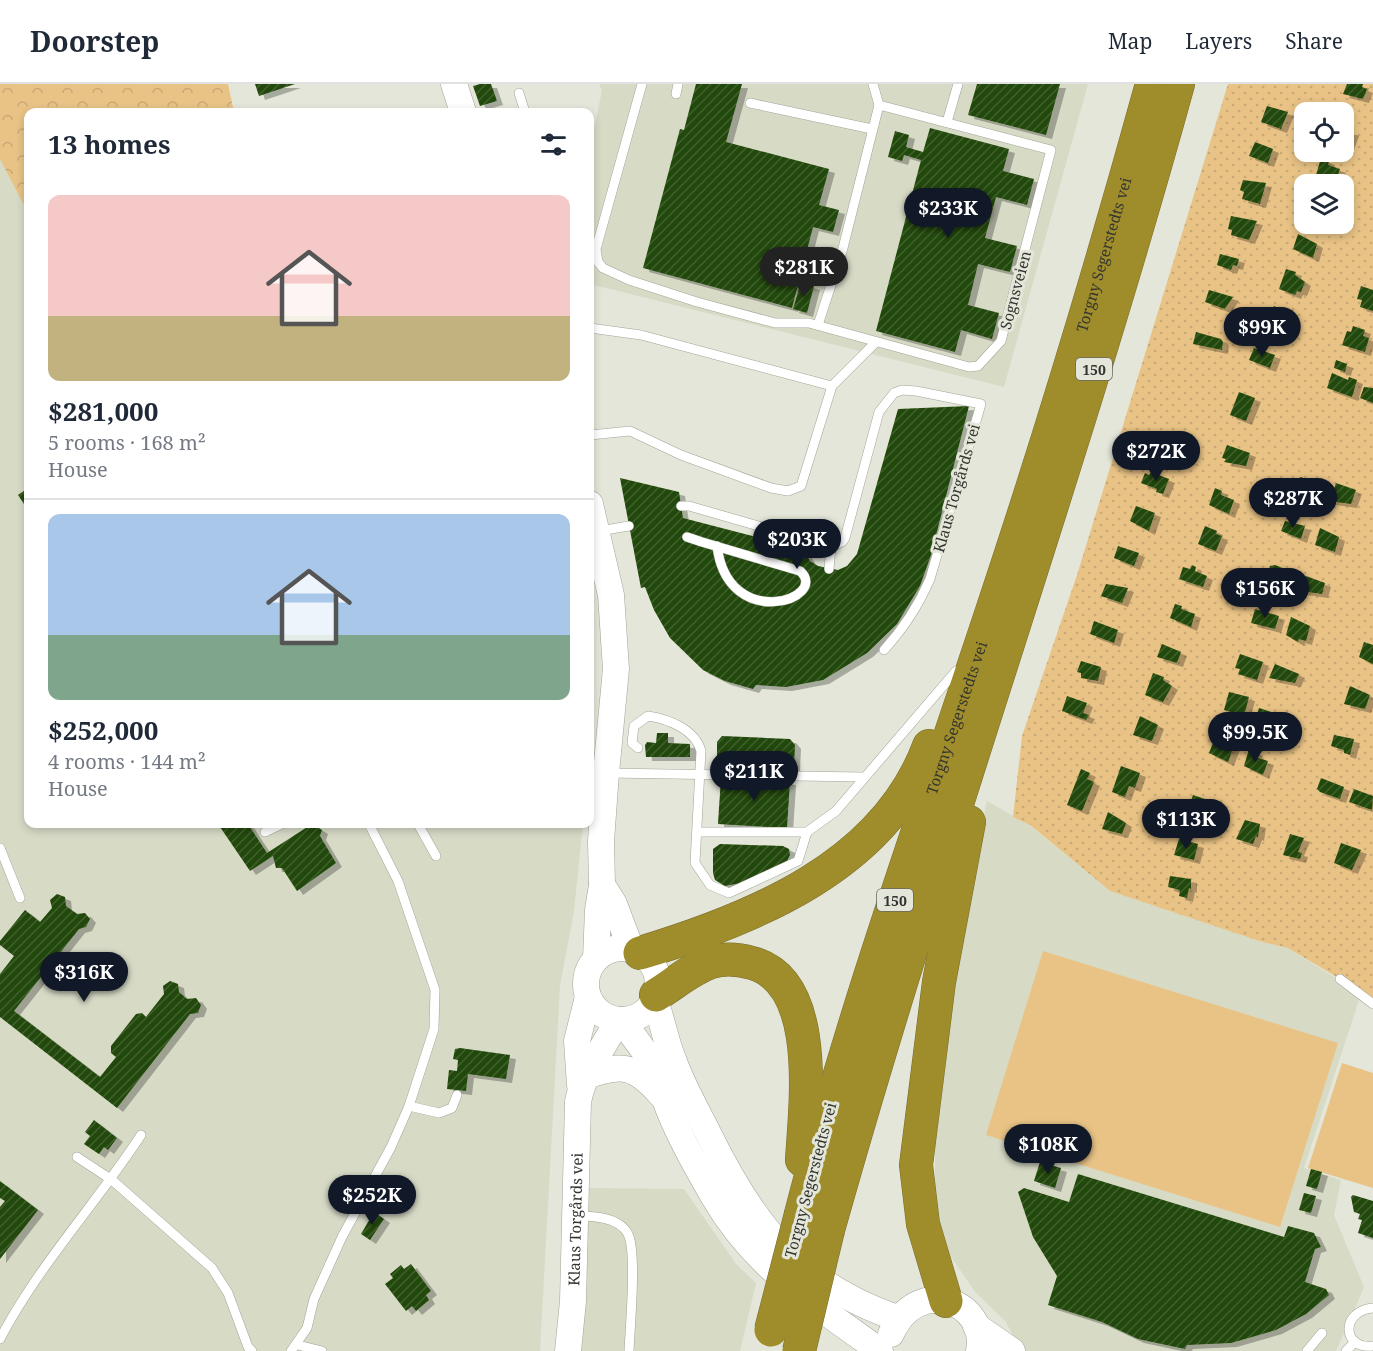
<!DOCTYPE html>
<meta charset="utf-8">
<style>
:root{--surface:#fff;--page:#f2f2f3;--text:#1f2937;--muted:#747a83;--line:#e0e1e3;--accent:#111827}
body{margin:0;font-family:"Noto Serif",serif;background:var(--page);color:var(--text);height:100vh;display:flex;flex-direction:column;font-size:22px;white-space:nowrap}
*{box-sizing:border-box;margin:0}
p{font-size:20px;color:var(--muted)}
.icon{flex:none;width:33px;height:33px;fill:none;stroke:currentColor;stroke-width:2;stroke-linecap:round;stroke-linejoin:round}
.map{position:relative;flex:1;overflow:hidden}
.side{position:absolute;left:24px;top:24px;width:570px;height:720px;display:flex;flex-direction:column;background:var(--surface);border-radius:12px;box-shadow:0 3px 9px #0003}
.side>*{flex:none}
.controls{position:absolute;left:1294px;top:18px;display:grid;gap:12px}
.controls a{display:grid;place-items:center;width:60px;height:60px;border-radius:12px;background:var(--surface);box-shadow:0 3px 9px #0003;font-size:30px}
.price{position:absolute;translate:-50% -51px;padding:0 14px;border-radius:21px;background:var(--accent);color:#fff;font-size:20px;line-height:39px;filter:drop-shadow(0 2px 3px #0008)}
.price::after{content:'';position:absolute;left:50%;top:36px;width:18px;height:14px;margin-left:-9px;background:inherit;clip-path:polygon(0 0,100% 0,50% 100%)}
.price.selected{background:#222;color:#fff}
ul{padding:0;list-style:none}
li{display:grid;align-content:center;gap:12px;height:318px;padding:0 24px}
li+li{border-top:2px solid var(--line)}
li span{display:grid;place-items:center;height:186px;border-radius:12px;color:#555}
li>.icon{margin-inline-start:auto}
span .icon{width:108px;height:108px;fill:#fffc;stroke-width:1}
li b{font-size:26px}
h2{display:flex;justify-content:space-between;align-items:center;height:72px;padding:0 24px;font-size:26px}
header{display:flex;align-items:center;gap:36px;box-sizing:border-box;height:84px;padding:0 30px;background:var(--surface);border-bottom:2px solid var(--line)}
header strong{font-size:28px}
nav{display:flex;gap:33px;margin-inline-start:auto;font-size:21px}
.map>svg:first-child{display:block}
</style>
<header>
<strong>Doorstep</strong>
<nav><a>Map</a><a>Layers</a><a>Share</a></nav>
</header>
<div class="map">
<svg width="1373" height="1267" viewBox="0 0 1373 1267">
<defs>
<pattern id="grass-dots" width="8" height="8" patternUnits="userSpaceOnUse" patternTransform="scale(1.5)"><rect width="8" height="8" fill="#e9c386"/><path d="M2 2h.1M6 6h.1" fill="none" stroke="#c8a874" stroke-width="1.8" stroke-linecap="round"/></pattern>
<pattern id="forest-crowns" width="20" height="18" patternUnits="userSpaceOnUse" patternTransform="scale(1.5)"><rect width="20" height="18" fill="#e9c386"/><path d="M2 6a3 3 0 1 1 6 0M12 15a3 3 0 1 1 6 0" fill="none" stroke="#c8a874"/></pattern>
<pattern id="building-hatch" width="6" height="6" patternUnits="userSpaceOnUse" patternTransform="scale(1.5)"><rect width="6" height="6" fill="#224808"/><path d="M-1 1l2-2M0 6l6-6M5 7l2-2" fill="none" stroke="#42602d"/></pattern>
<filter id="shadow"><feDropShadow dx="6" dy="4" stdDeviation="0" flood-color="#0004"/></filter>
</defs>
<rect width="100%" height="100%" fill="#e3e6d8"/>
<g fill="#d7dbc6">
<path d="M599,0H1088L1004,303L590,200V66L602,6Z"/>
<path d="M0,41L28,94V740H583L574,827L560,902L540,1267H0Z"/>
<path d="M987,717L1029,741L1110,807L1262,858L1288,864L1361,910L1304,1084L1341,1096L1334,1131L1364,1203L1336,1267H1003L1012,1249L1005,1237L976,1209L951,1173L938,1134L935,1105V1034L949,895Z"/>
<path d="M587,1104L684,1105L736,1180L756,1199L740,1267H581Z"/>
</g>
<path fill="url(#grass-dots)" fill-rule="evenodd" d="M1228,0H1373V919L1340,895L1288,864L1262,858L1110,807L1030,741L1013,733L1022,652L1077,491ZM1305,28H1344V68H1305ZM1305,100H1344V140H1305Z"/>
<path fill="url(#forest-crowns)" d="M0,0H228L234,28H28V129L0,75Z"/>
<g fill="#e9c386">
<path d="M1043,867L1338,959L1280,1143L986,1051Z"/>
<path d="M1342,979L1373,989V1104L1308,1084Z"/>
</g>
<g fill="url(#building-hatch)" filter="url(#shadow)">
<path d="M255,0H295L259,12Z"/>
<path d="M480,0H491L497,17L480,22L473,2Z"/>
<path d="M696,0H742L726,58L829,85L819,121L839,126L833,148L813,143L792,224L643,184L680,45L684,46Z"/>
<path d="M977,0H1060L1046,51L968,31Z"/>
<path d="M1347,0H1363L1362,3L1367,5L1363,15L1343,10Z"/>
<path d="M1267,22L1288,28L1281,45L1261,38Z"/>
<path d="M930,44L1009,65L1003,87L1034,95L1027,121L996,113L985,154L1017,162L1010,188L978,180L968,221L999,229L992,255L961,246L955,268L876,247L921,76L904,71L902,77L888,73L895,47L909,51L906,63L923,68Z"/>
<path d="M1344,45L1353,48L1348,62L1344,61Z"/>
<path d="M1255,58L1273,65L1268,79L1249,72Z"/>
<path d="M1321,74L1329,77L1328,81L1340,85L1336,96L1316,91Z"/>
<path d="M1243,96L1266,99L1260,120L1242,115L1244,108L1240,106Z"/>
<path d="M1231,132L1257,137L1249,156L1231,151L1232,146L1228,145Z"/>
<path d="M1298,150L1317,160L1313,174L1293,165Z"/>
<path d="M1220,170L1239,175L1237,182L1233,181L1231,186L1217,181Z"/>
<path d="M1286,185L1296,188L1295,191L1305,198L1301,208L1297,207L1295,211L1279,205Z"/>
<path d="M801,198L814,202L807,229L793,225Z"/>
<path d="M1361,202L1373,206V227L1360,223L1362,216L1357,215Z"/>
<path d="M1209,206L1233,213L1225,225L1205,218Z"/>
<path d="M1274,222L1280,225L1279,228L1293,233L1289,245L1269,239Z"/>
<path d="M1353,242L1365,246L1363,252L1369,254L1365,268L1342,261L1347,247L1351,248Z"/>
<path d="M1196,248L1221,255L1223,258L1222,266L1193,260Z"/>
<path d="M1254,264L1275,271L1270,284L1249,276Z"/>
<path d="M1336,276L1347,280L1345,288L1334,284Z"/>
<path d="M1332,289L1348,296L1349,293L1357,296L1352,313L1327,304Z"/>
<path d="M1364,303L1373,304V319L1360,314Z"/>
<path d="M1239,308L1255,314L1246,337L1230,331Z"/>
<path d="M969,322L931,471L920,502L897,540L867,569L823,596L786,603L756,601L753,605L725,597L703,586L670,554L654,526L645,503L641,504L620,394L679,408L683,434L803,465L810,477L818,482L838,486L847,482L857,470L898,325Z"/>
<path d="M1164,347L1184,353L1179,368L1164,363L1165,360L1160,359Z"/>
<path d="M1227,361L1250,369L1246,382L1224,378L1226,375L1222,374Z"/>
<path d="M1151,388L1169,395L1163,410L1156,408L1157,405L1141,399L1145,389L1149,391Z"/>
<path d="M1300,393L1321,399L1315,416L1294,409Z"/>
<path d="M1336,399L1356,406L1351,420L1330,417Z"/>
<path d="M28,404V426L18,411Z"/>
<path d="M1215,404L1222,407L1221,411L1234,416L1229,430L1209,421Z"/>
<path d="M1136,422L1155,429L1149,447L1130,437Z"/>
<path d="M1285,437L1305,442L1301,455L1281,447Z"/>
<path d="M1205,442L1217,447L1216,450L1222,452L1216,467L1198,460Z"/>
<path d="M1320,444L1339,453L1335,468L1315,461Z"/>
<path d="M1118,462L1139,469L1134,482L1114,474Z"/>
<path d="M1192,481L1196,483L1195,487L1207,492L1203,503L1179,495L1183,483L1190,485Z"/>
<path d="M1275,481L1290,487L1286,501L1267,492L1270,482Z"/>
<path d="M1306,492L1325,499L1322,510L1301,507Z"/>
<path d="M1106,500L1128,504L1122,519L1101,512Z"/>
<path d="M1175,520L1182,522L1181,525L1195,530L1191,543L1170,534Z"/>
<path d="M1255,525L1279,532L1275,545L1251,539Z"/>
<path d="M1291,533L1310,542L1306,557L1299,555L1298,558L1286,551Z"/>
<path d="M1094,537L1118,546L1114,559L1090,550Z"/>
<path d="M1364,558L1373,561V580L1359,573Z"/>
<path d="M1162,560L1181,568L1177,579L1157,573Z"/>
<path d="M1240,570L1263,578L1257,596L1238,590L1240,585L1235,584Z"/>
<path d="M1081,577L1101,583L1098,597L1081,594V589L1077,588Z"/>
<path d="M1275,580L1299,590L1295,599L1269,594Z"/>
<path d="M1153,589L1164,593L1163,596L1172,602L1163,618L1145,611Z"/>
<path d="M1350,602L1370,611L1365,625L1344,620Z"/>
<path d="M1229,608L1249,613L1244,632L1224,626Z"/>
<path d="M1067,612L1087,619L1083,629L1089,631L1086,636L1062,627Z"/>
<path d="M1259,624L1277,630L1279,634L1277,641L1264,640L1262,646L1253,643Z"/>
<path d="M1140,632L1158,641L1152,657L1133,651Z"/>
<path d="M657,649H668V659L690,660V673H646L645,661L647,658L656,659Z"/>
<path d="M1334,651L1354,655L1350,671L1344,669V666L1331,662Z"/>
<path d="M722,652L790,655L795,661L794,683L788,688L722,685L717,678V658Z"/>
<path d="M1213,659L1234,662L1228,678L1209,669Z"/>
<path d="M1249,665L1257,668L1255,673L1268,677L1263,691L1244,682Z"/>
<path d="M1121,682L1140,689L1135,704L1129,702L1125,713L1112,708Z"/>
<path d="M1081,685L1090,689L1087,695L1094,698L1082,727L1067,721Z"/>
<path d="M721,693L790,697L787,744L718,740Z"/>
<path d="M1321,694L1344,703L1340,715L1320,708L1317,705Z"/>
<path d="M1354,705L1373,712L1372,726L1349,718Z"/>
<path d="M1193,711L1217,719L1212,734L1209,733L1208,738L1192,733L1194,727L1188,725Z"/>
<path d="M1108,728L1126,739L1122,750L1102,745Z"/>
<path d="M1245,736L1260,740L1258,753L1256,752L1253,760L1236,755Z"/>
<path d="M218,740H248L267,769L312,740L322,746L320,752L336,779L297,807L282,784H276L273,772L250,787Z"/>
<path d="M1290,750L1304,754L1298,768L1302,769L1300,775L1283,771Z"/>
<path d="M1179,755L1198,760L1194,776L1174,771Z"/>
<path d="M1341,759L1361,766L1352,786L1334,779Z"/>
<path d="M720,760L783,762L789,765L790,771L787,777L741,799L725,802L715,796L713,789V765Z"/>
<path d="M1170,792L1191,795V805L1189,804L1187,814L1179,812L1180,806L1168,803Z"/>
<path d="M57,810L65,813L66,822L77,830L85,829L90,835L86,843L79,845L14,927L100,993L116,973L111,969V962L136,930L142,929L146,933L164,910L163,902L170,897L178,900L179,908L187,915L196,914L201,921L198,929L190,930L117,1024L0,933V890L14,872L0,861V857L25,826L40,838L52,824L50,816Z"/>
<path d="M460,964L510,971L506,995L468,990L466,1007L447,1005L449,986L457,987L458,976L453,975L455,965Z"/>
<path d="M94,1036L117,1054L108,1066L104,1063L99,1070L84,1060L90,1052L85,1048Z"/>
<path d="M1040,1078L1061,1084L1055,1104L1034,1097Z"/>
<path d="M1311,1085L1322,1088L1317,1105L1306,1102Z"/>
<path d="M1078,1090L1284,1153L1288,1142L1314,1149L1321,1163L1315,1165L1305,1198L1326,1205L1329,1211L1306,1230L1276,1246L1231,1259L1187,1261L1185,1265L1138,1255L1102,1238L1048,1221L1057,1192L1033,1153L1018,1108L1024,1104L1069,1118Z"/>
<path d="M0,1097L38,1126L0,1175V1123L5,1117L0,1114Z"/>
<path d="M1304,1109L1316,1112L1311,1129L1299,1126Z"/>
<path d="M1353,1111L1373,1117V1154L1358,1149L1362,1136L1358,1135L1360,1130L1354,1128L1351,1113Z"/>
<path d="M374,1128L384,1135L370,1156L361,1150Z"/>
<path d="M411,1180L431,1207L426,1211L429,1216L416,1227L412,1222L406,1227L385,1200L393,1194L390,1190L401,1181L404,1185Z"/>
</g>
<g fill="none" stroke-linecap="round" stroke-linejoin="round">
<defs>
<g id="lane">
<path d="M642,0L596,165L598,178L603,184L629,196L697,218L775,239H809L969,283L978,282L1001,257L1051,66L879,21"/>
<path d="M519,9L525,28"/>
<path d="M676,10L678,0"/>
<path d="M750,19L872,45"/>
<path d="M947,38L958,0"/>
<path d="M818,241L843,164L879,21L873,0"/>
<path d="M590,244L641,251L832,302"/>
<path d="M590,351L630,347L681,371L771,404L788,407L801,402L832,302L875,259"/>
<path d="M681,422H689L831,463L842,458L845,454L879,328L894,309L902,306L916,307L981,320L930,495C918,523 904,544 884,566"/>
<path d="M599,447L629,442"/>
<path d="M687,453L702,458L800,487C831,514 728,550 717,462"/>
<path d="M829,485L831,463"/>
<path d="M638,664L632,659L634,642L648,632C668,635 695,645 701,667L695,779L710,801L729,809L798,777L807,748"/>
<path d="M608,689L863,693"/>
<path d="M418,740L436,772"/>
<path d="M265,748L282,740"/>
<path d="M698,748H807L836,727L956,587"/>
<path d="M0,764L20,814"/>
<path d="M1340,895L1373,920"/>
<path d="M409,1022L439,1029L452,1024L457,1011"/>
<path d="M77,1073L112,1096L212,1184L228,1209L248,1263L252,1267"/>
<path d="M577,1132C593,1132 619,1133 628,1150C637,1168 630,1243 629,1267"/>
<path d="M1373,1224C1340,1227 1342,1266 1373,1262"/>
<path d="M0,1255C38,1182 96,1120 141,1051"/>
<path d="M298,1261L322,1267"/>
<path d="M291,1267L307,1244L314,1215L342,1153L391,1063L409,1022L434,945L435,906L398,797L369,740"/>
<path d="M1307,1267L1322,1249"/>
<path d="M1346,1267L1355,1258"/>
</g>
<g id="secondary">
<path d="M454,0L463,28"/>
<path d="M590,420L611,511L616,585L606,689L601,757L602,801L598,826L596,875"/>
<path d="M602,801L614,820L631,865"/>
<circle cx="622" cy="900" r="36"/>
<path d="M654,914C662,934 665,956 673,975C682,1001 696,1025 708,1049C753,1141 798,1200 897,1234"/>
<path d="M621,936C635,955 652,975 661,997C663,1003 663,1009 665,1015C675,1045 698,1086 714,1113C756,1185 815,1220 880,1267"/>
<path d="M586,992C622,979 635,981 661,1011"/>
<path d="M580,1001L577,957L588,913"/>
<path d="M976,1242L1012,1267"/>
<path d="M891,1250C916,1191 988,1216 979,1267"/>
<path id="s1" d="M568,1267L573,1217L578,1018C584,986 604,964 618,936"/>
</g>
<g id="highway">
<path d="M640,869C753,835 885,782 929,662"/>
<path d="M656,911C674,900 691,885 711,878C724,874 738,875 752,879C822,898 805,1022 802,1076"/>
<path id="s2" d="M801,1130C854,923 928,721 995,518C1052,347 1104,174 1152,0"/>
<path d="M828,1146C936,761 1072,385 1178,0"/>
<path d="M946,1217L923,1140L916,1081L939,898L969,738"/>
</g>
</defs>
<use href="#lane" stroke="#a1a497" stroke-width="10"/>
<use href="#secondary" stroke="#a1a497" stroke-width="27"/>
<use href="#highway" stroke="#7a6e2d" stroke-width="34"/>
<use href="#lane" stroke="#fff" stroke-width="9"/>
<use href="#secondary" stroke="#fff" stroke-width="26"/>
<use href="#highway" stroke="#9f8c2b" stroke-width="33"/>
<defs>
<g id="highway-bridge">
<path d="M771,1246L801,1130"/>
<path d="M799,1267L828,1146"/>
</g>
</defs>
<use href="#highway-bridge" stroke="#7a6e2d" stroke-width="34" stroke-linecap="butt"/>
<use href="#highway-bridge" stroke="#9f8c2b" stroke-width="33"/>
</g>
<g text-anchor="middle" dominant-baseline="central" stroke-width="6" stroke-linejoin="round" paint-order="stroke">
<g fill="#e3e6d8" stroke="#686a62" stroke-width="1.5">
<rect x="1076" y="274" width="36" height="22" rx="4.5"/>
<rect x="877" y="805" width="36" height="22" rx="4.5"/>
</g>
<g font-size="14" font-weight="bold" fill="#343530">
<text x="1094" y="285">150</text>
<text x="895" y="816">150</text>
</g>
<g font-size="15" fill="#343530" stroke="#e3e6d8">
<text stroke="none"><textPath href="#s2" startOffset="1006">Torgny Segerstedts vei</textPath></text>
<text transform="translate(1015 206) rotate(-75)">Sognsveien</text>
<text transform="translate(956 404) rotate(-74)">Klaus Torgårds vei</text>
<text stroke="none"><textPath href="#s2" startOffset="520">Torgny Segerstedts vei</textPath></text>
<text transform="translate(810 1096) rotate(-75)">Torgny Segerstedts vei</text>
<text stroke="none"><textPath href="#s1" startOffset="132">Klaus Torgårds vei</textPath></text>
</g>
</g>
</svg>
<div class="controls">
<a><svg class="icon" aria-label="locate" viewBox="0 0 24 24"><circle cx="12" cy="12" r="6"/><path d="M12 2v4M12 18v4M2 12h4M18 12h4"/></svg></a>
<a><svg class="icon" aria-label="layers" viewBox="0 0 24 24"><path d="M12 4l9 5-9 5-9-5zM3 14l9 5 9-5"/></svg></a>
</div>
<b class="price" style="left:948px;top:155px">$233K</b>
<b class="price selected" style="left:804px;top:214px">$281K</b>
<b class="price" style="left:1262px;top:274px">$99K</b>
<b class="price" style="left:1156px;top:398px">$272K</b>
<b class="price" style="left:1293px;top:445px">$287K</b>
<b class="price" style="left:797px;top:486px">$203K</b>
<b class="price" style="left:1265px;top:535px">$156K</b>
<b class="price" style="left:1255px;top:679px">$99.5K</b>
<b class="price" style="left:754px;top:718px">$211K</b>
<b class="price" style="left:1186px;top:766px">$113K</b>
<b class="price" style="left:84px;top:919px">$316K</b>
<b class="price" style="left:1048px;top:1091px">$108K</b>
<b class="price" style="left:372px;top:1142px">$252K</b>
<section class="side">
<h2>13 homes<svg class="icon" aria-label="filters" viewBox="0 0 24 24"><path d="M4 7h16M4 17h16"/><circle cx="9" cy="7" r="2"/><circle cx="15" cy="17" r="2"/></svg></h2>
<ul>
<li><span style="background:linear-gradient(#f6c9c9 65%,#c2b280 0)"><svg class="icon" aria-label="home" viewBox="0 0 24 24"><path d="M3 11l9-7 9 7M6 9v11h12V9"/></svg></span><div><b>$281,000</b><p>5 rooms · 168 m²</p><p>House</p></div></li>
<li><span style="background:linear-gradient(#a9c7e8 65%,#7fa58c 0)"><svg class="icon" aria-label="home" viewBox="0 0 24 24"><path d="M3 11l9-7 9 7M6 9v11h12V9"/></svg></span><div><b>$252,000</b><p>4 rooms · 144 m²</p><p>House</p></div></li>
</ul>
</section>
</div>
